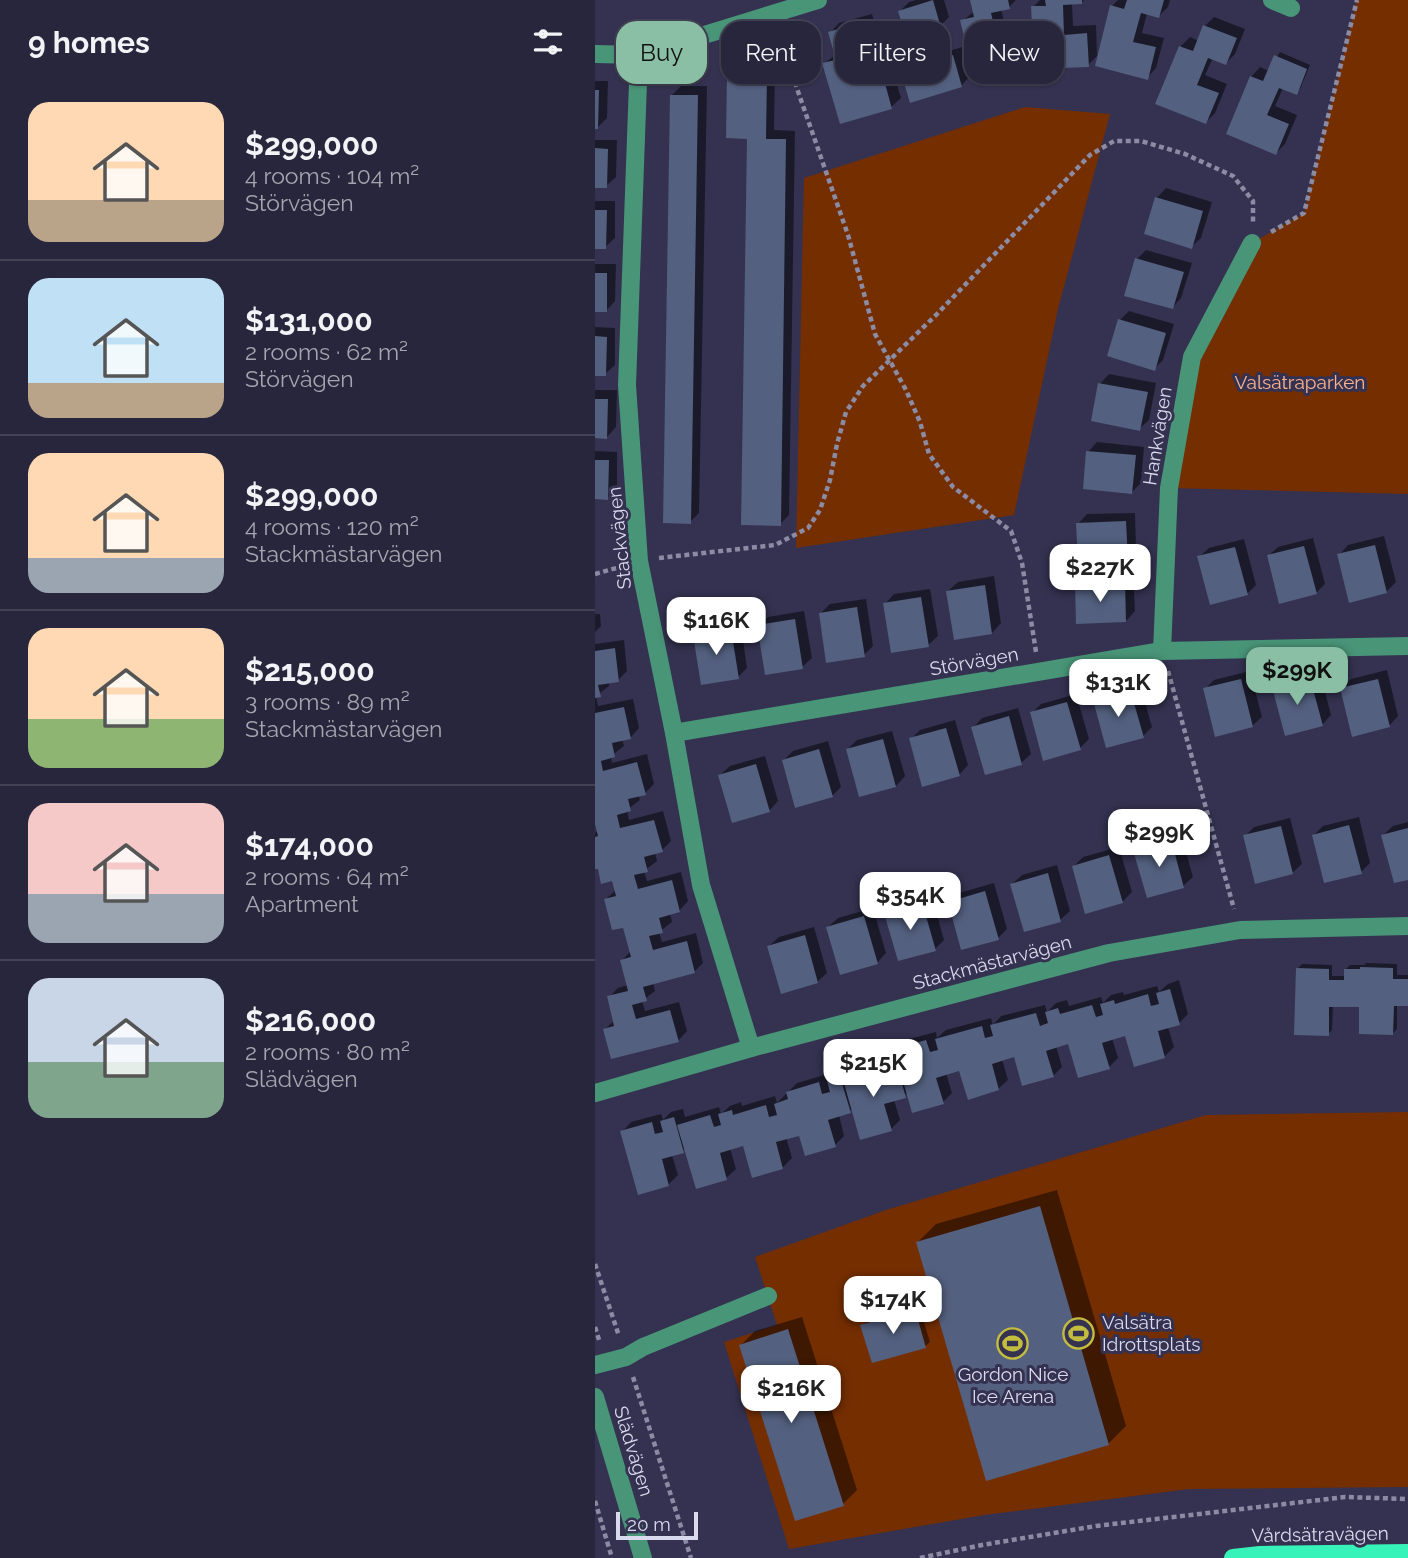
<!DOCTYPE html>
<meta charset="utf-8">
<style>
:root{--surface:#27263c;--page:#2f2e43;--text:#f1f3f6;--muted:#a4a5af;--line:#434356;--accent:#8abfa5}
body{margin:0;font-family:Raleway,sans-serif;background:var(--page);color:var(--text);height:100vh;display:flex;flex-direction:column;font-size:26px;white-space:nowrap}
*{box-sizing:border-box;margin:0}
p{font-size:23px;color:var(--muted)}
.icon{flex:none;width:38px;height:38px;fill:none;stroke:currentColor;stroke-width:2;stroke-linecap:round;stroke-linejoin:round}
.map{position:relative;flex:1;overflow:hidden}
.panel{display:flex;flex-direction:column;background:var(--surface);width:595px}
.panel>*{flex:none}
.guide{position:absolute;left:21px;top:21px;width:665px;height:63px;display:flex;gap:14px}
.scale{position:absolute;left:21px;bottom:18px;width:82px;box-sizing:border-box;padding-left:7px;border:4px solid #dadaee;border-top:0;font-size:19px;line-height:24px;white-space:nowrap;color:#dadaee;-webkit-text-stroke:5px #343250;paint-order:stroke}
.price{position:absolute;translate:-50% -60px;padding:0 16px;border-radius:14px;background:#fff;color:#222;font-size:23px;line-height:46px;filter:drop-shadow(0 2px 4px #0008)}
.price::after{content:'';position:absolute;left:50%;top:42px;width:21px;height:16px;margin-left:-10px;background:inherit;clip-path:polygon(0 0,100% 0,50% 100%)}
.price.active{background:var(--accent);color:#111}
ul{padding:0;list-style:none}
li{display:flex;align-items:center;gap:21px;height:175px;padding:0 28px}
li+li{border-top:2px solid var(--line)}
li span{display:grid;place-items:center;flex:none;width:196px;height:140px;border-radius:21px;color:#555}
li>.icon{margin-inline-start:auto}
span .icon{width:84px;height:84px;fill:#fffc;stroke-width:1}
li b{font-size:30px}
h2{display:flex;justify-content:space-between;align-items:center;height:84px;padding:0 28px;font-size:30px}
.pill{padding:0 24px;border-radius:21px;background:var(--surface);box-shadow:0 2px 5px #0004,0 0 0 2px var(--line);font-size:24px;line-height:63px}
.pill.active{background:var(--accent);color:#111}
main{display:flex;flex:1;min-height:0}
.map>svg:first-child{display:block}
</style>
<main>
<section class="panel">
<h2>9 homes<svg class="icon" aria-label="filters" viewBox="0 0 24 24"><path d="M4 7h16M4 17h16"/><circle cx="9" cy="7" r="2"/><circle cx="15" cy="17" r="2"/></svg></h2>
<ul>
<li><span style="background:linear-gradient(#ffd9b3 70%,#b9a48a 0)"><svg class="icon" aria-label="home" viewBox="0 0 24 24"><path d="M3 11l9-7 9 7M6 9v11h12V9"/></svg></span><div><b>$299,000</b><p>4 rooms · 104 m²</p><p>Störvägen</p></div></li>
<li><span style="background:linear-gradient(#bfe0f5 75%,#b9a48a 0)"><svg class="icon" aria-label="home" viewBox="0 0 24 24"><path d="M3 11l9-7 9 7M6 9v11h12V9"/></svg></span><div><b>$131,000</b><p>2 rooms · 62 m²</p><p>Störvägen</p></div></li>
<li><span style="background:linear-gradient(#ffd9b3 75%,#9aa5b1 0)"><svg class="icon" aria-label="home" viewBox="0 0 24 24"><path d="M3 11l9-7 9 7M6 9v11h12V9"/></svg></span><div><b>$299,000</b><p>4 rooms · 120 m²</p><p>Stackmästarvägen</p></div></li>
<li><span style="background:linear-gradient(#ffd9b3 65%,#8fb573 0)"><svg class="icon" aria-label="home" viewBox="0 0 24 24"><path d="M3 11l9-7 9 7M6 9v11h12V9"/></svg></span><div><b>$215,000</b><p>3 rooms · 89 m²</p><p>Stackmästarvägen</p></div></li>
<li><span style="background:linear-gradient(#f6c9c9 65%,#9aa5b1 0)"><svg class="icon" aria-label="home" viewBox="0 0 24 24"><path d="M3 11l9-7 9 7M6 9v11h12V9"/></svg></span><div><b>$174,000</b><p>2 rooms · 64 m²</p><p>Apartment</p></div></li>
<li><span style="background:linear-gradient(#c9d6e8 60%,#7fa58c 0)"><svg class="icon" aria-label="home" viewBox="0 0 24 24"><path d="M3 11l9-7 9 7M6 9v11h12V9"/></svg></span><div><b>$216,000</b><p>2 rooms · 80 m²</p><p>Slädvägen</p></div></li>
</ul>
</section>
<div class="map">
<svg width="813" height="1558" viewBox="0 0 813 1558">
<rect width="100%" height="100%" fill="#343250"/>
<g fill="#752e00">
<path d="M762,0H813V494L574,488L597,357L657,243L709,213Z"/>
<path d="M430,107L515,114L463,309L419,515L201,548L209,178Z"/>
<path d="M813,1112V1487L594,1489L389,1515L194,1549L129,1342L182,1325L160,1257L291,1210L611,1115Z"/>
</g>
<g fill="#0007">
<path d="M321,0H349L354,17L345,26L337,29L345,54L367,47L375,76L366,86L299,43L311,32L305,11L314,2Z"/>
<path d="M377,0H421L414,7L406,9L412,34L434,28L438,42H439L438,7L445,0H489L486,3H477L478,26L501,25L502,56L493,65L440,60L432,68L367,21L380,11Z"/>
<path d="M523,0H575L573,7L564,16L552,13L547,33L569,38L561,68L552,78L517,6Z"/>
<path d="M277,14L284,38L275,48L267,50L275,75L297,68L306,98L296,107L229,64L241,54L235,33L244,23Z"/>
<path d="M619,17L650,29L640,54L631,63L618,58L610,75L632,84L620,113L611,122L563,103L586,46L595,37L604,41L610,26Z"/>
<path d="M685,52L715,65L705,89L701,93L688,88L680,106L702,115L690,144L681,153L656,77L665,67L674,71Z"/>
<path d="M144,64L180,65L179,130L200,131L194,515L185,524L154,137L134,74Z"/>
<path d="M0,81H13L12,118L3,127H0Z"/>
<path d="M86,86H112L104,513L95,522L77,95Z"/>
<path d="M0,140H22L21,177L11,186H0Z"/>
<path d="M571,188L617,202L606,238L596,247L562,198Z"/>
<path d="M0,201H20V238L10,247H0Z"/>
<path d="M551,250L597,263L586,298L577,308L542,259Z"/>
<path d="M0,264H21L20,301L11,311L0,310Z"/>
<path d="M534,311L579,324L568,360L559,369L525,320Z"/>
<path d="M0,327L20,328V365L10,374H0Z"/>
<path d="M514,374L561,383L554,420L544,429L505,384Z"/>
<path d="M0,390H22L21,427L12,437L0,436Z"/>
<path d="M502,442L549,447L546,483L537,492L493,452Z"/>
<path d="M0,451L22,452V489L12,498H0Z"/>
<path d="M540,513L541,549L532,558L483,524L492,514Z"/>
<path d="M789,536L801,582L791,592L744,555L753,545Z"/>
<path d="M718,538L730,584L721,593L673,556L683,547Z"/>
<path d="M649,539L661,585L652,594L604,557L614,548Z"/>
<path d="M538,575L540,611L531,621L481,586L491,576Z"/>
<path d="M399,576L406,623L397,633L353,591L363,582Z"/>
<path d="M335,589L343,636L333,645L290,604L299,594Z"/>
<path d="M271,599L278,646L269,655L225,614L235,604Z"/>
<path d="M209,611L217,658L207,667L164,626L173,617Z"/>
<path d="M0,614H5L6,626L0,632Z"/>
<path d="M145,621L152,668L143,677L100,636L109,627Z"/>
<path d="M29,640L32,671L23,680L14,682V686L1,696L3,706L38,699L44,728L35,738L27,739L29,746L16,756L17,763L52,754L59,784L50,793L43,794L45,800L32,810L34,820L68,811L76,841L67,850L60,852L62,861L49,871L52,881L86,872L93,901L84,911L75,913L77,922L64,932L67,942L101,933L108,963L99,972L58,983L60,991L47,1001L50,1011L84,1002L92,1031L83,1041L10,1029L20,1020L14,997L23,988L33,985L27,960L36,951L30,926L11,899L21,890L18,879L0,861V833L3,830L0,817V644Z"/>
<path d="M724,669L736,715L727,725L679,688L689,678Z"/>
<path d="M792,670L803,716L794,726L747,689L756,679Z"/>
<path d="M655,671L667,717L657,726L610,689L619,680Z"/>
<path d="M544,681L557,727L548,736L500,700L509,691Z"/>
<path d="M481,694L494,739L485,748L437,713L446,704Z"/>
<path d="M423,708L436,754L426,763L378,728L387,718Z"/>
<path d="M360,720L373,765L364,775L316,739L325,730Z"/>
<path d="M297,731L310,776L301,786L252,750L262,740Z"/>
<path d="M233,741L246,787L237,796L189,760L198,751Z"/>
<path d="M170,756L183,801L174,811L125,775L135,766Z"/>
<path d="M764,817L775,863L766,872L719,835L728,826Z"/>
<path d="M695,818L707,864L697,873L650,836L659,827Z"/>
<path d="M813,822V878L788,835L798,826Z"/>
<path d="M585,831L598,877L588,886L540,850L549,841Z"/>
<path d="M524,847L537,892L527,902L479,866L488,857Z"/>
<path d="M462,865L475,911L465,920L417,884L427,875Z"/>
<path d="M399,883L412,929L403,938L355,902L364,893Z"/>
<path d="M336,894L349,940L340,949L291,913L301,904Z"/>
<path d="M278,908L291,953L282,963L233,927L243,918Z"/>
<path d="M219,927L232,973L222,982L174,946L184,937Z"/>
<path d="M771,963L802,964V975H813V1004H802V1029L798,1033L766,1006L738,1005L737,1030L733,1034L702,969L707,964L737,965V976H751V969L755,965H769Z"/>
<path d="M584,980L593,1014L584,1023L573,1027L579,1047L570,1056L531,1033L517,1038L523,1058L514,1067L475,1042L461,1046L467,1067L458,1076L420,1055L407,1059L413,1080L403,1089L365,1068L351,1073L357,1093L348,1102L313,1093L299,1100L305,1120L296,1129L258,1109L244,1115L249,1136L240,1145L205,1133L191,1137L197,1158L188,1167L149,1144L135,1148L141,1169L131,1178L91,1148L77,1155L83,1175L73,1185L27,1132L36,1122L66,1114L68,1120L76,1112L88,1109L90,1117L124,1107L126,1114L135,1106L146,1102L147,1106L180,1096L182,1103L202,1083L233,1074L235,1081L243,1073L289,1059L290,1065L303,1056L301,1050L310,1040L341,1032L342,1038L351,1030L396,1018L398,1025L406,1016L450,1005L452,1012L461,1003L472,1000L474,1006L506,997L508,1003L516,995L528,992L529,995L562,986L564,992L573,984Z"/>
<path d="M462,1190L531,1426L513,1444L323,1242L341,1224Z"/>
<path d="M324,1306L335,1342L330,1346L267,1326L272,1321Z"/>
<path d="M207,1317L262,1490L248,1504L146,1345L160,1331Z"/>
</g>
<g fill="#53607f">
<path d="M338,0L346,28L327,33L335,62L358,55L367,87L315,103L297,42L311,38L303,11Z"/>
<path d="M375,0H413L415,9L396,13L403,42L425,37L433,69L380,82L365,20L379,17Z"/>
<path d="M450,0H487V4L468,5L469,35L492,33L494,67L439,69L436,6H451Z"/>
<path d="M532,0H569L564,18L546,13L538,42L561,47L553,80L500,66L515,5L529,9Z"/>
<path d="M268,22L276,49L257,55L266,83L288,76L297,109L245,124L227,63L241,60L233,32Z"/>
<path d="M608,25L642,38L631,65L613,58L602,85L624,93L611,124L560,104L584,46L598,51Z"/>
<path d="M679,55L712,69L702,95L684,88L672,115L694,124L681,155L631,134L655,76L668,81Z"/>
<path d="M132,73L172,74L171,139H191L186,526L146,525L152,139L131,138Z"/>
<path d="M0,90H4L3,129H0Z"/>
<path d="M75,95H103L96,524L68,523Z"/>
<path d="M0,148L13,149L12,188H0Z"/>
<path d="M560,197L608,211L597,249L549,234Z"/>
<path d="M0,210H12L11,249H0Z"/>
<path d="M540,258L589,272L578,309L529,296Z"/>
<rect x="0" y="273" width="12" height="39"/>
<path d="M523,319L571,333L560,371L512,356Z"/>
<path d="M0,336L12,337L11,376H0Z"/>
<path d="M503,383L553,392L545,431L496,421Z"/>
<path d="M0,399H13L12,439L0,438Z"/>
<path d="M491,451L541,455L537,494L488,489Z"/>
<path d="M0,460H14L13,500L0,499Z"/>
<path d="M531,521L533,560L483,562L481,523Z"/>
<path d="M780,545L792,593L754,603L742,554Z"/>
<path d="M709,546L722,594L684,604L672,555Z"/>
<path d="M640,547L653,595L615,605L602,556Z"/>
<path d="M530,583L531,622L481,624L480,585Z"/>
<path d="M390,585L397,634L359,640L351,591Z"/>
<path d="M326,597L334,647L296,653L288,603Z"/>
<path d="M262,607L270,657L231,663L224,613Z"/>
<path d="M200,619L208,669L170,675L162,625Z"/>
<path d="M136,629L144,679L106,685L98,635Z"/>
<path d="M20,648L24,682L3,685L6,697L0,698V651Z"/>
<path d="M715,678L728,726L690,736L677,687Z"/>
<path d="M646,679L658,727L620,737L608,688Z"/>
<path d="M783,679L795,727L757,737L745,688Z"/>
<path d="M535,689L549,738L511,748L498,700Z"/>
<path d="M472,702L486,750L448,761L435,712Z"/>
<path d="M29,707L36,739L17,743L20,757L6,761L8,771L42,762L51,795L33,799L36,811L22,815L25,828L59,820L68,852L49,857L53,872L39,875L43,889L77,880L85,912L64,918L68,933L54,936L58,950L92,941L100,973L48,987L52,1001L37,1005L41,1019L75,1010L84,1042L16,1059L8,1029L19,1026L12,996L33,991L25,960L36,957L28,928L17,930L9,899L21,896L17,881L6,884L3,869H0V837L3,836L0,824V713Z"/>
<path d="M414,716L427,765L390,775L376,727Z"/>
<path d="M351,728L365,776L327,787L314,738Z"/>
<path d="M288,739L301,787L264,797L251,749Z"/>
<path d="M224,749L238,797L200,808L187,760Z"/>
<path d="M161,764L175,812L137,823L123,775Z"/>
<path d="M754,825L767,874L729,883L717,835Z"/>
<path d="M686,826L698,874L660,884L648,835Z"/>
<path d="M813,828V880L799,883L786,835Z"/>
<path d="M576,839L589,888L552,898L538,850Z"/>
<path d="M514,855L528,903L490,914L477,866Z"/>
<path d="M453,873L466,922L429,932L415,884Z"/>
<path d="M390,891L404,940L366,950L353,902Z"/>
<path d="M327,902L341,951L303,961L289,913Z"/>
<path d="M269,916L283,964L245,975L231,927Z"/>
<path d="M210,935L223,983L186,994L172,946Z"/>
<path d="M765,967L798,968V979H813V1006H799L798,1035L764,1034V1007H734V1036L699,1035L701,968L734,969V980H749V969H765Z"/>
<path d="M575,989L585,1025L563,1031L570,1058L539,1067L530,1036L507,1043L515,1069L483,1078L473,1044L451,1051L459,1077L427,1086L419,1057L397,1064L404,1090L373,1100L364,1071L341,1078L349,1104L317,1113L299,1049L331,1040L335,1052L343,1050L340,1039L387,1026L390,1038L398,1036L395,1025L441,1013L445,1026L453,1023L450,1012L463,1008L465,1014L497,1005L501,1017L508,1015L505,1004L519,1000L520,1004L553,994L556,1006L564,1004L561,993Z"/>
<path d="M301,1062L311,1098L289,1104L297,1131L265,1140L247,1076L279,1067L283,1079L291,1077L288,1066Z"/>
<path d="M245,1077L256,1113L233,1120L241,1147L210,1156L204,1136L181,1142L188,1169L157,1178L148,1146L125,1153L132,1180L101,1189L82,1125L115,1115L119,1127L126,1125L123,1114L137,1110L138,1115L171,1105L174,1117L182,1115L179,1104L193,1099L191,1092L224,1082L227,1094L235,1092L232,1081Z"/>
<path d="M79,1117L89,1153L67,1159L74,1186L43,1195L25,1131L57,1122L60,1134L68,1132L65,1121Z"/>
<path d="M445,1206L514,1445L391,1481L321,1242Z"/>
<path d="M320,1309L331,1348L277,1363L265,1325Z"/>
<path d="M193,1329L249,1506L200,1521L144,1345Z"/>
</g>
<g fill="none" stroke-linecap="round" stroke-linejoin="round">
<g stroke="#8c8ba4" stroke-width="4.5" stroke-dasharray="5 3.5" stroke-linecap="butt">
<path d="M183,34L253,235L280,334L311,390L325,422L334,454L358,487L416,531L427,563L441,652"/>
<path d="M676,232L709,213L762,0"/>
<path d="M64,558L180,545L213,528L225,510L235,480L242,444L251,412L268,386L342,314L495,155L519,141H546L590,154L638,176L658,201V222"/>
<path d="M0,574L25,567"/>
<path d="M573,671L639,909"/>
<path d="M0,1264L24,1336"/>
<path d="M0,1327L5,1343"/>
<path d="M38,1377L96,1558"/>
<path d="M0,1501L17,1558"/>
<path d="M325,1558L387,1545L501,1526L750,1497L813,1499"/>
</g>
<g stroke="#499578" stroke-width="18">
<path d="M677,0L696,8"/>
<path d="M0,54L44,55L223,0"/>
<path d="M44,55L32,385L44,561L79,733L106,885L156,1048"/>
<path d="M567,651L574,488L597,357L657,243"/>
<path d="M79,733L567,651L813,646"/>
<path d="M0,1093L156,1048L514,953L645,930L813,926"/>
<path d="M0,1365L31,1357L48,1347L173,1296"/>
<path d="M0,1397L48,1558"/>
</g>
<path stroke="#38f3b9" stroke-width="18" d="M638,1558L665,1555L813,1553"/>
</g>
<defs>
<symbol id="stadium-ring" viewBox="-11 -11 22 22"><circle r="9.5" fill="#343250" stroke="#c3bd3f" stroke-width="1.5"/><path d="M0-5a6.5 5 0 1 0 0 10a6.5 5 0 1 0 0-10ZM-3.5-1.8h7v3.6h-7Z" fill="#c3bd3f"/></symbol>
</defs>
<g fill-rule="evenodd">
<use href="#stadium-ring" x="466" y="1316" width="35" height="35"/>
<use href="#stadium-ring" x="400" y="1326" width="35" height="35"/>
</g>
<g text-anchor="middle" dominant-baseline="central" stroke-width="6" stroke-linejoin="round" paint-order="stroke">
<g font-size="19" fill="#fbb28f" stroke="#343250">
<text x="705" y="382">Valsätraparken</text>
</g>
<g font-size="19" fill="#dadaee" stroke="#343250">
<text transform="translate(562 436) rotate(-81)">Hankvägen</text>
<text transform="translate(24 538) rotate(-96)">Stackvägen</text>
<text transform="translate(379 661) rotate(-10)">Störvägen</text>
<text transform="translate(397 962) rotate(-15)">Stackmästarvägen</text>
<text transform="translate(39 1451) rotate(73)">Slädvägen</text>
<text transform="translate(725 1534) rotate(-1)">Vårdsätravägen</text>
</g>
<g font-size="19" fill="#dadaee" stroke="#343250" text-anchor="start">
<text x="507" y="1322">Valsätra<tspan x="507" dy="22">Idrottsplats</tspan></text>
<text x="418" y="1374" text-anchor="middle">Gordon Nice<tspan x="418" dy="22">Ice Arena</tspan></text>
</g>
</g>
</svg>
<div class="scale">20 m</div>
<b class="price" style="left:505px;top:604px">$227K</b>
<b class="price" style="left:121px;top:657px">$116K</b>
<b class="price active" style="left:702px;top:707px">$299K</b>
<b class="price" style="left:523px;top:719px">$131K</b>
<b class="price" style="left:564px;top:869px">$299K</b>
<b class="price" style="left:315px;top:932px">$354K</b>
<b class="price" style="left:278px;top:1099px">$215K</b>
<b class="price" style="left:298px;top:1336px">$174K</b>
<b class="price" style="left:196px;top:1425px">$216K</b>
<div class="guide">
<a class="pill active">Buy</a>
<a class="pill">Rent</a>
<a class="pill">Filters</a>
<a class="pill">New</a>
</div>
</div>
</main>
